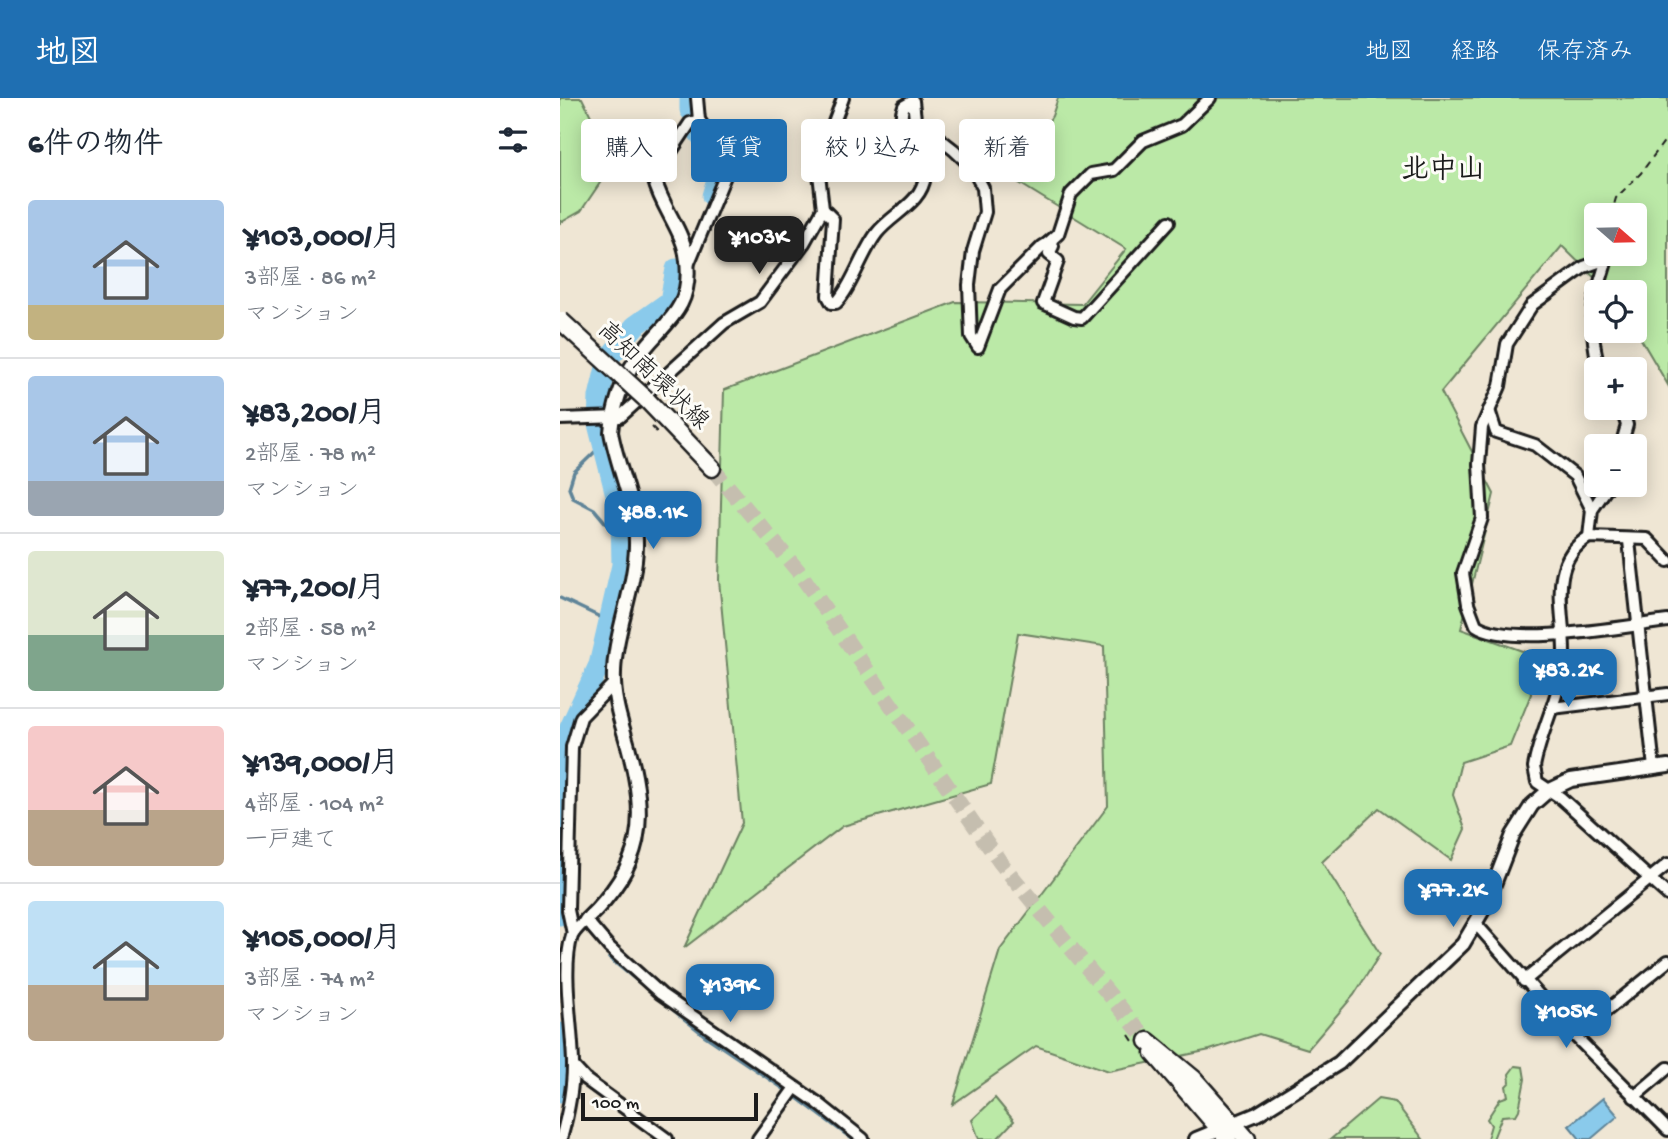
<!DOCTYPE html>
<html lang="ja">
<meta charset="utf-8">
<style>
:root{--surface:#fff;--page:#f6f6f7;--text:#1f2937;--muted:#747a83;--line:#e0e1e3;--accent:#1f6fb2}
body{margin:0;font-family:"Gochi Hand","Klee One",sans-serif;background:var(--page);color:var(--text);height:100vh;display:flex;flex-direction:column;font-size:26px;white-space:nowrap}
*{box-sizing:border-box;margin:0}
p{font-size:23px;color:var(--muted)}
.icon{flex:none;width:38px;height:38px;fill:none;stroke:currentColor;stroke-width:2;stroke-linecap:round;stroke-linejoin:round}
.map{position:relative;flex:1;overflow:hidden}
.details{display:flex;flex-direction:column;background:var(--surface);width:560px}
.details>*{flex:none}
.hud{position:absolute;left:21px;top:21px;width:665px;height:63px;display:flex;gap:14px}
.needle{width:46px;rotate:110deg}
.fabs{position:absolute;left:1024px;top:105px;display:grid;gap:14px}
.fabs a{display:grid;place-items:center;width:63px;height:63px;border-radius:7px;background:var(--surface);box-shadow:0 4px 18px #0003;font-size:35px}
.scale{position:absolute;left:21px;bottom:18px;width:177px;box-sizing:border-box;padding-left:7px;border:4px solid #1c1c1c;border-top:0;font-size:19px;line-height:24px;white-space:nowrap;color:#1c1c1c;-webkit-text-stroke:5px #fdfcf7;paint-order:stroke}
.price{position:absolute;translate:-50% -60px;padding:0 16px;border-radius:14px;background:var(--accent);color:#fff;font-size:23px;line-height:46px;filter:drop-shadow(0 2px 4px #0008)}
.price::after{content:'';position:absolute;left:50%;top:42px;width:21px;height:16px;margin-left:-10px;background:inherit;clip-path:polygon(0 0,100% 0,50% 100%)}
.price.current{background:#222;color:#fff}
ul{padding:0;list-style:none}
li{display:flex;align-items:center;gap:21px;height:175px;padding:0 28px}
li+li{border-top:2px solid var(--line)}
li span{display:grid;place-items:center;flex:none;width:196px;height:140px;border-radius:7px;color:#555}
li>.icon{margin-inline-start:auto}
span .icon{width:84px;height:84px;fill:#fffc;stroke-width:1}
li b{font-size:30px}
h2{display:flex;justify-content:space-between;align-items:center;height:84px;padding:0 28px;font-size:30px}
.tag{padding:0 24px;border-radius:7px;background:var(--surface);box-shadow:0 4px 18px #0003;font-size:24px;line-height:63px}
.tag.current{background:var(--accent);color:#fff}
header{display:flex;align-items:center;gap:42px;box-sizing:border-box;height:98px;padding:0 35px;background:var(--accent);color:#fff}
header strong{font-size:33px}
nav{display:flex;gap:38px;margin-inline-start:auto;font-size:24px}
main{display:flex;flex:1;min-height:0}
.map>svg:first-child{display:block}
</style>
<header>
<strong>地図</strong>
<nav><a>地図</a><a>経路</a><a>保存済み</a></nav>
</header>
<main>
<section class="details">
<h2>6件の物件<svg class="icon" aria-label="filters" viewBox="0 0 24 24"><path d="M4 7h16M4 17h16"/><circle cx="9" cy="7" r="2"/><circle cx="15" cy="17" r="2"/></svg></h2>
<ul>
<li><span style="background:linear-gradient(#a9c7e8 75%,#c2b280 0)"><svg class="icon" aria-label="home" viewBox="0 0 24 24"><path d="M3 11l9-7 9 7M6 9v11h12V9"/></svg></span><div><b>¥103,000/月</b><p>3部屋 · 86 m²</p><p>マンション</p></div></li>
<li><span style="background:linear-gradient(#a9c7e8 75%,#9aa5b1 0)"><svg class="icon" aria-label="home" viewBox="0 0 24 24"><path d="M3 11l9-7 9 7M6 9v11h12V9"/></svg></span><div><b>¥83,200/月</b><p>2部屋 · 78 m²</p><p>マンション</p></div></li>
<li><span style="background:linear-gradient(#dfe7d0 60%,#7fa58c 0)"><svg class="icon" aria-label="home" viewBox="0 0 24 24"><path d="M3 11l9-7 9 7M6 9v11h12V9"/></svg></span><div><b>¥77,200/月</b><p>2部屋 · 58 m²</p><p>マンション</p></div></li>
<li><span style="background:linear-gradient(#f6c9c9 60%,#b9a48a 0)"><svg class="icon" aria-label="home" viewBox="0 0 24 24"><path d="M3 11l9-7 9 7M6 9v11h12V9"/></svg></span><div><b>¥139,000/月</b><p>4部屋 · 104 m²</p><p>一戸建て</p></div></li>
<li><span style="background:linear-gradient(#bfe0f5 60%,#b9a48a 0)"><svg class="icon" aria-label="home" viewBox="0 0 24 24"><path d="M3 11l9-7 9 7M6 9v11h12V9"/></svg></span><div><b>¥105,000/月</b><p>3部屋 · 74 m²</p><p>マンション</p></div></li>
</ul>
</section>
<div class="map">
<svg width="1108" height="1041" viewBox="0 0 1108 1041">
<rect width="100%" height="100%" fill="#efe6d4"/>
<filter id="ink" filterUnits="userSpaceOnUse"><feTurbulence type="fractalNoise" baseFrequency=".0143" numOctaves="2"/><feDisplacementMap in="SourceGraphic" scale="14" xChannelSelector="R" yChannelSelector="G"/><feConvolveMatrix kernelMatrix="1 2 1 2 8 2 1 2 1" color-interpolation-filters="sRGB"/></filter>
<g filter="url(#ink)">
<g fill="#bbe9a7" stroke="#6c8262" stroke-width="2" fill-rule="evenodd">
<path d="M0,0H22L37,30L46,76L21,113L0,125Z"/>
<path d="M498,0H1108V287L1075,231L1074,194H1049L1002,148L881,294L934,396L901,531L968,555L971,596L950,648L901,664L893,697L905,731L891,762L819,710L762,764L820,856L794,897L748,951L699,936L650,952L549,973L476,948L393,1006L440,852L548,708L544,548L458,535L431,686L283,728L124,850L182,725L159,482L164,292L395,204L522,206L566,151L451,80L492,18ZM1036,117H1074V156H1036Z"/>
<path d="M955,968L963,969L965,981L959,1012L956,1017L942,1018L933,1041H927L931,1027L927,1021L940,1001L948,998L946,988L950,984L949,976Z"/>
<path d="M435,1000L454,1023L437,1041H419L412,1022Z"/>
<path d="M818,1001L835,1004L863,1041H771Z"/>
</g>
<path fill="#8acaeb" stroke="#5e8498" stroke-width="2" d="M1043,1000L1058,1018L1031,1041H1020L1009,1028Z"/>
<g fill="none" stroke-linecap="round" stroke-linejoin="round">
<g stroke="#5e8498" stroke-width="3.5">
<path d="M43,346L14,374L9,390L13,400L34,411L61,443"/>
<path d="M0,500L38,518L48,532"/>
<path d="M49,860L144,937L227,993"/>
<path d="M236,999L291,1040"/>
</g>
<g stroke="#8acaeb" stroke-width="21">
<path d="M130,0V12"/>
<path d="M138,34L162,65L152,98"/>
<path d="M0,817L8,634L39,567L62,467L61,417L38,326L39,299L48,261L75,228L110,203L116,171"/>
<path d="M0,935V994"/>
</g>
<path stroke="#c5beaf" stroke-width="16" stroke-dasharray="16 8" stroke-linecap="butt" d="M152,370L239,474L440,764L581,935"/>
<defs>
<g id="minor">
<path d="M95,83L96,76L130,25L139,22"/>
<path d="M263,111L273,121L268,198L272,205H276C291,191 302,154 317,135C333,115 362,105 365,78C368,50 332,35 344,8L353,3L356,30L376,38L394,52L411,68L423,90L425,114L413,153L409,187L411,238L418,249L440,191L483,148L488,145L493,148L489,156L498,163L483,205L514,219L522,220L609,124"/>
<path d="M488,145L498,136L511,96L531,76L554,72L583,43L622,27L650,0"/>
<path d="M1047,161L1024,169L972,207L947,246L940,288L922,329L919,366L922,420L903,475L908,506L916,527C950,550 1066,528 1108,523"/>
<path d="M128,167L170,66L139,22L137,0"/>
<path d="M1037,194L1047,161"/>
<path d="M1036,196C1030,218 1033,251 1040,271"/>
<path d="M1061,310L1067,327L1061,348"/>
<path d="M929,312L936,334L975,347L1015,378L1032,412"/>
<path d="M0,321L60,319L164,225L200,204L244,145L263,111L258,67L283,0"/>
<path d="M1029,439L1032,412L1049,387"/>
<path d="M1069,443L1094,670"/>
<path d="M1108,463L1087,441L1029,439C981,467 1010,527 1003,570C997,604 980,635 974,669L977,684L1001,700L1108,797"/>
<path d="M992,610L1108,596"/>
<path d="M916,826L1015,938L1108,1032"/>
<path d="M13,836L8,812L12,649L21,619L54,585"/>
<path d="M964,883L1108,766"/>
<path d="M1015,938L1108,863"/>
<path d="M13,968L25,981L107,1041"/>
<path d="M1074,999L1108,970"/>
<path d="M1,1041C8,1016 13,992 13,967C13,932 1,870 12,838C15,832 21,827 26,822L49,849L101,896L258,1005L303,1041"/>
<path d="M198,1041L234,991"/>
</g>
<g id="tertiary">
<path d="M26,822C84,767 88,722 68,648C62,627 55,607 54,585C52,538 75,495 76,448C77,408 58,373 51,334C53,311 62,282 75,263C100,226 133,215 127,163C125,135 102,110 95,83"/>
<path d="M636,1041L697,1016L779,965L903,846L926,807L953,737L972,707L988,693L1011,682L1108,668"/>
</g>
<g id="primary">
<path d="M86,301L152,370"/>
<path d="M588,943L634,981L687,1041"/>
<path d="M594,955L668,1041"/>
</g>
</defs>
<use href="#minor" stroke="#1c1c1c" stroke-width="16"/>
<use href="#tertiary" stroke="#1c1c1c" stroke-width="18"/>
<use href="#primary" stroke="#1c1c1c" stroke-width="21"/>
<g stroke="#1c1c1c" stroke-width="2" stroke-dasharray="7 5" stroke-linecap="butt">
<path d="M1051,117L1056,100L1081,75L1108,38"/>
<path d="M92,329L100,337"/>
<path d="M569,937L573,943"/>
</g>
<use href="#minor" stroke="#fdfcf7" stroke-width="10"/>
<use href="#tertiary" stroke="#fdfcf7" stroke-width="12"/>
<use href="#primary" stroke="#fdfcf7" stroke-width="16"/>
<defs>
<path id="primary-bridge" d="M0,222L86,301"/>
</defs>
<use href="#primary-bridge" stroke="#1c1c1c" stroke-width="21" stroke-linecap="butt"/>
<use href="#primary-bridge" stroke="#fdfcf7" stroke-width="16"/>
</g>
</g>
<g text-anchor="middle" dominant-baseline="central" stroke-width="6" stroke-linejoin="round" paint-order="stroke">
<g font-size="24" fill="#1c1c1c" stroke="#fdfcf7">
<text transform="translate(92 279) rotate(44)">高知南環状線</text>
</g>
<g font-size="28" font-weight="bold" fill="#1c1c1c" stroke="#fdfcf7">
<text x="883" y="73">北中山</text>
</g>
</g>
</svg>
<div class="fabs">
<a><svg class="needle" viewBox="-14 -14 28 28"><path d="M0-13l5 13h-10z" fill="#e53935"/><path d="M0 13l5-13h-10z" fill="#747a83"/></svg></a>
<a><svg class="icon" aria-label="locate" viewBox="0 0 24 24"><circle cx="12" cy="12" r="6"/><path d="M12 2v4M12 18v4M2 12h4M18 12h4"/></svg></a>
<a>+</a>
<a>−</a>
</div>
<div class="scale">100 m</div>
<b class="price current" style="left:199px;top:178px">¥103K</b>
<b class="price" style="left:93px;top:453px">¥88.1K</b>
<b class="price" style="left:1008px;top:611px">¥83.2K</b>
<b class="price" style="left:893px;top:831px">¥77.2K</b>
<b class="price" style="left:170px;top:926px">¥139K</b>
<b class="price" style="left:1006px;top:952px">¥105K</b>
<div class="hud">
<a class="tag">購入</a>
<a class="tag current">賃貸</a>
<a class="tag">絞り込み</a>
<a class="tag">新着</a>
</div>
</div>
</main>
